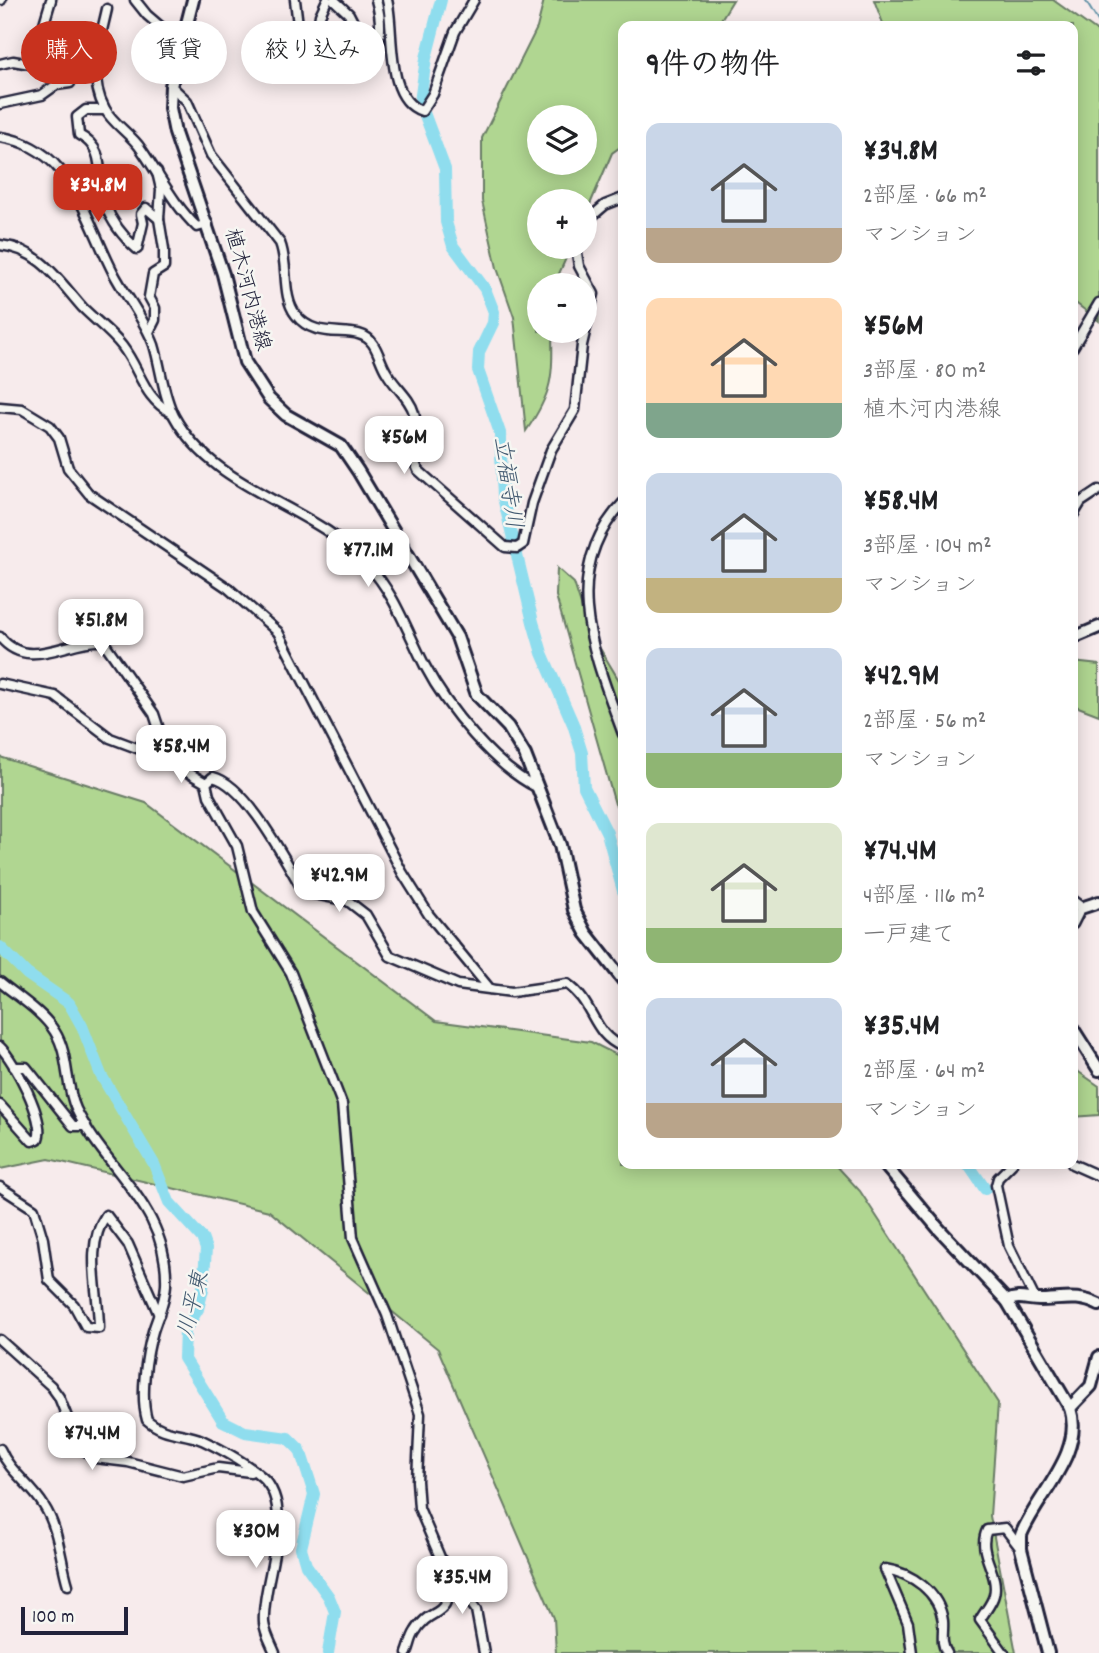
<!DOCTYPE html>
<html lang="ja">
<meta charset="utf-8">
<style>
:root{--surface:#fff;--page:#f6f6f6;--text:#202124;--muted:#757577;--accent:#c8321e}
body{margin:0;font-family:Dekko,"Klee One",sans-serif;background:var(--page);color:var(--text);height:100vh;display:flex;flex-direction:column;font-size:26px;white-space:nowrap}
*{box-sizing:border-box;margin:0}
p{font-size:23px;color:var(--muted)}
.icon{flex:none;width:38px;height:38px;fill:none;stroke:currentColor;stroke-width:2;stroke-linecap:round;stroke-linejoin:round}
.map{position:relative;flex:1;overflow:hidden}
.sheet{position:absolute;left:618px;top:21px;width:460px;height:1148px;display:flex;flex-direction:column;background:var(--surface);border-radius:14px;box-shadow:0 4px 18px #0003}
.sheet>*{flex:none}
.banner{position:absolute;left:21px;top:21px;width:492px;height:63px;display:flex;gap:14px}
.buttons{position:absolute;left:527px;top:105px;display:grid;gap:14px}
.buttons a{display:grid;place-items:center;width:70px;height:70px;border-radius:50%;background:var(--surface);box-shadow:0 4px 18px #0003;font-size:35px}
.scale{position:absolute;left:21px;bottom:18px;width:107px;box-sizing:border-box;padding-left:7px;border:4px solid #22223b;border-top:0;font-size:19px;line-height:24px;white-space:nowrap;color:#22223b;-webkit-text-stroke:5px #f6f6f2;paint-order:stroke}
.price{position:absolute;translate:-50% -60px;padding:0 16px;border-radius:14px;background:#fff;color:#222;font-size:23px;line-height:46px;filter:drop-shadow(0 2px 4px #0008)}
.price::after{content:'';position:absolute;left:50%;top:42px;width:21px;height:16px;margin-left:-10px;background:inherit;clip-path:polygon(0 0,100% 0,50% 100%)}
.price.on{background:var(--accent);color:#fff}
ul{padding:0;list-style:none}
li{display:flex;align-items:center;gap:21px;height:175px;padding:0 28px}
li span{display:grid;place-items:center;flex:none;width:196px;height:140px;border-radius:14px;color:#555}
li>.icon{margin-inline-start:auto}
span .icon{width:84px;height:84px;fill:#fffc;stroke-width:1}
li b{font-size:30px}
h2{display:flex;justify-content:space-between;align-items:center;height:84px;padding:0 28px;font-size:30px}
.pill{padding:0 24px;border-radius:32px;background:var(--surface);box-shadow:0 4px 18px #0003;font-size:24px;line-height:63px}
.pill.on{background:var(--accent);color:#fff}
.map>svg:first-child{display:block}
</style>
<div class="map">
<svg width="1099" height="1653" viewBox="0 0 1099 1653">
<rect width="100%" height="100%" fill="#f7ebec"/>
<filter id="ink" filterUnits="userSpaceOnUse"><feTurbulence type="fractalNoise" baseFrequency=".0143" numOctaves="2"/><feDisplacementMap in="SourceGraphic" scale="14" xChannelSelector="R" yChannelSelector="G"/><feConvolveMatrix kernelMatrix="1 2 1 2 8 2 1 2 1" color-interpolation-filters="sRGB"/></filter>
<g filter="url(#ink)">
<g fill="#b0d691" stroke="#697c66" stroke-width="2" fill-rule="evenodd">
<path d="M544,0H733L717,26H623V145L612,153L585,216L584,201H539V247H571L554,285H539V331H552C553,377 553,392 526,431L514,317L497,268L482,201V138L537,28ZM539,117H584V163H539Z"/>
<path d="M874,0H1053L1099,33V321L1073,301V26H884Z"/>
<path d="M557,568L574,583L589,630L623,687V815L615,804L556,596Z"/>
<path d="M1073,662L1099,665V715L1073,705Z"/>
<path d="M0,757L146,803L436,1021L591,1042L623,1058V1164H835L860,1191L998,1403L990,1516L1016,1653H556L554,1618L438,1349L269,1211L49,1159L0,1169Z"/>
<path d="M1073,1068L1099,1086V1115L1073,1117Z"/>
</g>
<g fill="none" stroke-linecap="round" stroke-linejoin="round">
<path stroke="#6392a6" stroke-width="2" d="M1085,0L1099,23"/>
<g stroke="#8fddee" stroke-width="12">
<path d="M441,0L426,58L420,102L445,169L446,222L453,246L485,289L494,312L493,323L479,352L478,370L500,433L503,497L533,622L542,653L573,724L582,753L584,787L607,833L623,891"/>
<path d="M0,947L27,974L69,1003L82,1026L101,1075L154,1164L169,1202L202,1238L206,1249L203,1289L198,1309L185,1330L184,1358L223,1421L245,1432L288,1438L300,1450L314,1494L301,1548L306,1565L329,1597L335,1612L328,1653"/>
<path d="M968,1164L985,1189"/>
</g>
<defs>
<g id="street">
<path d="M0,0H1"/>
<path d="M135,0L147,15L182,45"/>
<path d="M295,0L302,58H313L320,15L327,0"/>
<path d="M334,0L349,14L370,55L375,54C382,36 381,17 376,0"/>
<path d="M387,0C395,29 384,99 422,111L433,94L455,32L474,0"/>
<path d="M107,9C100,41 87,77 105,109C113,124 131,134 141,149C160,176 173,204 197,227L208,224"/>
<path d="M0,64L13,61L36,65L96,58"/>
<path d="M36,65L37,47L51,0"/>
<path d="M171,86L187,101L211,155L280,243C289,265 281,296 296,315C318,344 358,321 373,344C379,353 381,364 387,373C394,386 410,398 414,413C420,434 407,448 418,470L505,547L517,548L523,544L532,503L551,450L575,410L582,345L594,294L579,266L576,247"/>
<path d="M0,104L42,95L56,85L70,83"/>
<path d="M105,110H86L77,117L79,135C109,150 95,178 105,204C112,223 122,236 137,249L143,223L141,214L146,208L159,219L161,189L157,172"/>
<path d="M0,137C22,140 44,151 59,169C83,197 96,239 113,272C126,297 144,318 154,345C161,368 163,395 174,416C216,493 312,503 368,565C395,594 407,631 425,666C447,708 495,767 538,788"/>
<path d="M584,223L605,205L623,198"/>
<path d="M0,245C40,249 59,281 83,308C96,321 111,332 122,346C141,371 143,398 172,413"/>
<path d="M149,332L155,320V308L149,297L153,274L164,267V249L159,219"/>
<path d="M1073,347L1099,303"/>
<path d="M0,407L22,409L50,426L59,438L68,468L89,494L228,588L278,632L402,872L429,915L490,989"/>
<path d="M623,503C557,572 595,657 623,734"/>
<path d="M1073,515L1081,502L1099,490"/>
<path d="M0,637C29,673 69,638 103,641L154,714L170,762"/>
<path d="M0,684L55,696L110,738L161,757L206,783L209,796L237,846L253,912L291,973L342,1104L353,1238L387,1315L420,1414L417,1481L419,1508L442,1562L476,1610L484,1653"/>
<path d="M206,783L213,777C247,785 286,862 304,892L348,901L366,915L390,956L458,985L512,992L567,984C595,1003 591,1034 623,1047"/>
<path d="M1073,924L1081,908"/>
<path d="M0,982C18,997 43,1012 55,1032C69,1054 65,1085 76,1109C105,1170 169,1207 166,1285C165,1302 158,1315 153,1331C146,1355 140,1396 147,1420C164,1435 182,1432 202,1440C221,1449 246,1463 262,1477C298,1509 261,1581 264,1623C265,1633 271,1643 275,1653"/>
<path d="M0,1047C14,1060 46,1121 38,1139L32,1141L0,1105"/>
<path d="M14,1067H26L73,1126H86"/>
<path d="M1012,1164L998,1178L996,1185L1009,1246L1035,1299"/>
<path d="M1072,1164L1099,1176"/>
<path d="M0,1187L34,1209L43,1239L49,1280L74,1305L86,1327L99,1328C99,1291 84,1247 106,1215L128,1244L159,1315"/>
<path d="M0,1340L51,1386L59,1397L78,1445L95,1458L128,1462L183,1476L218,1468L250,1472"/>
<path d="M0,1449C10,1473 31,1484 44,1506C59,1529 60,1559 68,1585"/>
<path d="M407,1653C410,1646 411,1638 415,1632C432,1603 448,1625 451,1575"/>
<path d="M912,1653L908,1623L885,1569C912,1573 939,1592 943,1621C944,1632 940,1643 947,1653"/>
<path d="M1004,1653L980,1620C984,1612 992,1604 994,1595C1000,1573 976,1553 987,1530L1005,1528L1021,1549"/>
</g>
<g id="secondary">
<path d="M193,0L171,86L170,108L175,133L223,274L245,362L269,399L286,415L341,446L358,471L457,637L477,695L508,727L525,755L560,845L574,910L586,933L623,980"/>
<path d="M1073,638L1099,627"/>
<path d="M1073,902L1081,908L1099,902"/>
<path d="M1073,1029L1099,1070"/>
<path d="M884,1164L938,1228L1007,1301L1070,1408C1085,1453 1037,1495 1021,1535V1549L1048,1653"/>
<path d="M1007,1301C1019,1295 1027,1300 1039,1300C1061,1300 1078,1294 1099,1305"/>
<path d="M1070,1408L1091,1386L1099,1357"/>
</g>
</defs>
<use href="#street" stroke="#22223b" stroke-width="13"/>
<use href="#secondary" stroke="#22223b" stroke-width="16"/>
<use href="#street" stroke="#f6f6f2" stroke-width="8"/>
<use href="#secondary" stroke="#f6f6f2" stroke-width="10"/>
</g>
</g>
<g text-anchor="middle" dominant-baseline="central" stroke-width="5" stroke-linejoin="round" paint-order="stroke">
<g font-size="21" fill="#22223b" stroke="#f6f6f2">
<text transform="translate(246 290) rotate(75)">植木河内港線</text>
</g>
<g font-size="23" font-style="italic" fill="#435a71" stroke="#f6f6f2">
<text transform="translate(506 483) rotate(82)">立福寺川</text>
<text transform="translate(195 1305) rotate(-76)">川平東</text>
</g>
</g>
</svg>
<div class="buttons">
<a><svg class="icon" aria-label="layers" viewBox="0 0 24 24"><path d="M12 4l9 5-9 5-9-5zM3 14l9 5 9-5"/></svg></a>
<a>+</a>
<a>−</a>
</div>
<div class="scale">100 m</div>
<b class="price on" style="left:98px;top:224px">¥34.8M</b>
<b class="price" style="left:404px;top:476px">¥56M</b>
<b class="price" style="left:368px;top:589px">¥77.1M</b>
<b class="price" style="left:101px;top:659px">¥51.8M</b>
<b class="price" style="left:181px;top:785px">¥58.4M</b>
<b class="price" style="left:339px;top:914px">¥42.9M</b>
<b class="price" style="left:92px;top:1472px">¥74.4M</b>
<b class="price" style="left:256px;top:1570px">¥30M</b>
<b class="price" style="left:462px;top:1616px">¥35.4M</b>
<div class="banner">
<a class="pill on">購入</a>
<a class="pill">賃貸</a>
<a class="pill">絞り込み</a>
</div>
<section class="sheet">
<h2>9件の物件<svg class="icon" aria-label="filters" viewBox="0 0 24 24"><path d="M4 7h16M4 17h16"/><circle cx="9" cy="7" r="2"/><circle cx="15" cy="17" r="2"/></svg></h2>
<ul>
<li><span style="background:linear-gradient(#c9d6e8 75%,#b9a48a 0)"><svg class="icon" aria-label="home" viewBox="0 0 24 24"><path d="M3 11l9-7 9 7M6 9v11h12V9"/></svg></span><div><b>¥34.8M</b><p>2部屋 · 66 m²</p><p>マンション</p></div></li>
<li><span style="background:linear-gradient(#ffd9b3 75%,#7fa58c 0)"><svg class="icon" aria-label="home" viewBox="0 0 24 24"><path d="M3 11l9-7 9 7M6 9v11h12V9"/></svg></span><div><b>¥56M</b><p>3部屋 · 80 m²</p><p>植木河内港線</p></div></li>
<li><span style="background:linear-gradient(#c9d6e8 75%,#c2b280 0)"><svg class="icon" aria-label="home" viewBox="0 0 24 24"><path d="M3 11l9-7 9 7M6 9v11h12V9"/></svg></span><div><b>¥58.4M</b><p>3部屋 · 104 m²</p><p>マンション</p></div></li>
<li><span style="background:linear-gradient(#c9d6e8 75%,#8fb573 0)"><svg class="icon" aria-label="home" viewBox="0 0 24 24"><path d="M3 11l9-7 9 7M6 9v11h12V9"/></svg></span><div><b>¥42.9M</b><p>2部屋 · 56 m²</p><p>マンション</p></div></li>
<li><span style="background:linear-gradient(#dfe7d0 75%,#8fb573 0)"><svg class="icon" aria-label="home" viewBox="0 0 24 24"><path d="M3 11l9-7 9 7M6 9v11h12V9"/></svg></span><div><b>¥74.4M</b><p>4部屋 · 116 m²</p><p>一戸建て</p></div></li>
<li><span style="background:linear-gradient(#c9d6e8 75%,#b9a48a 0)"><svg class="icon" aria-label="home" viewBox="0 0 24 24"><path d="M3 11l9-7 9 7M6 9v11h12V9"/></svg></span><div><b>¥35.4M</b><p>2部屋 · 64 m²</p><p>マンション</p></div></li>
</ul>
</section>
</div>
